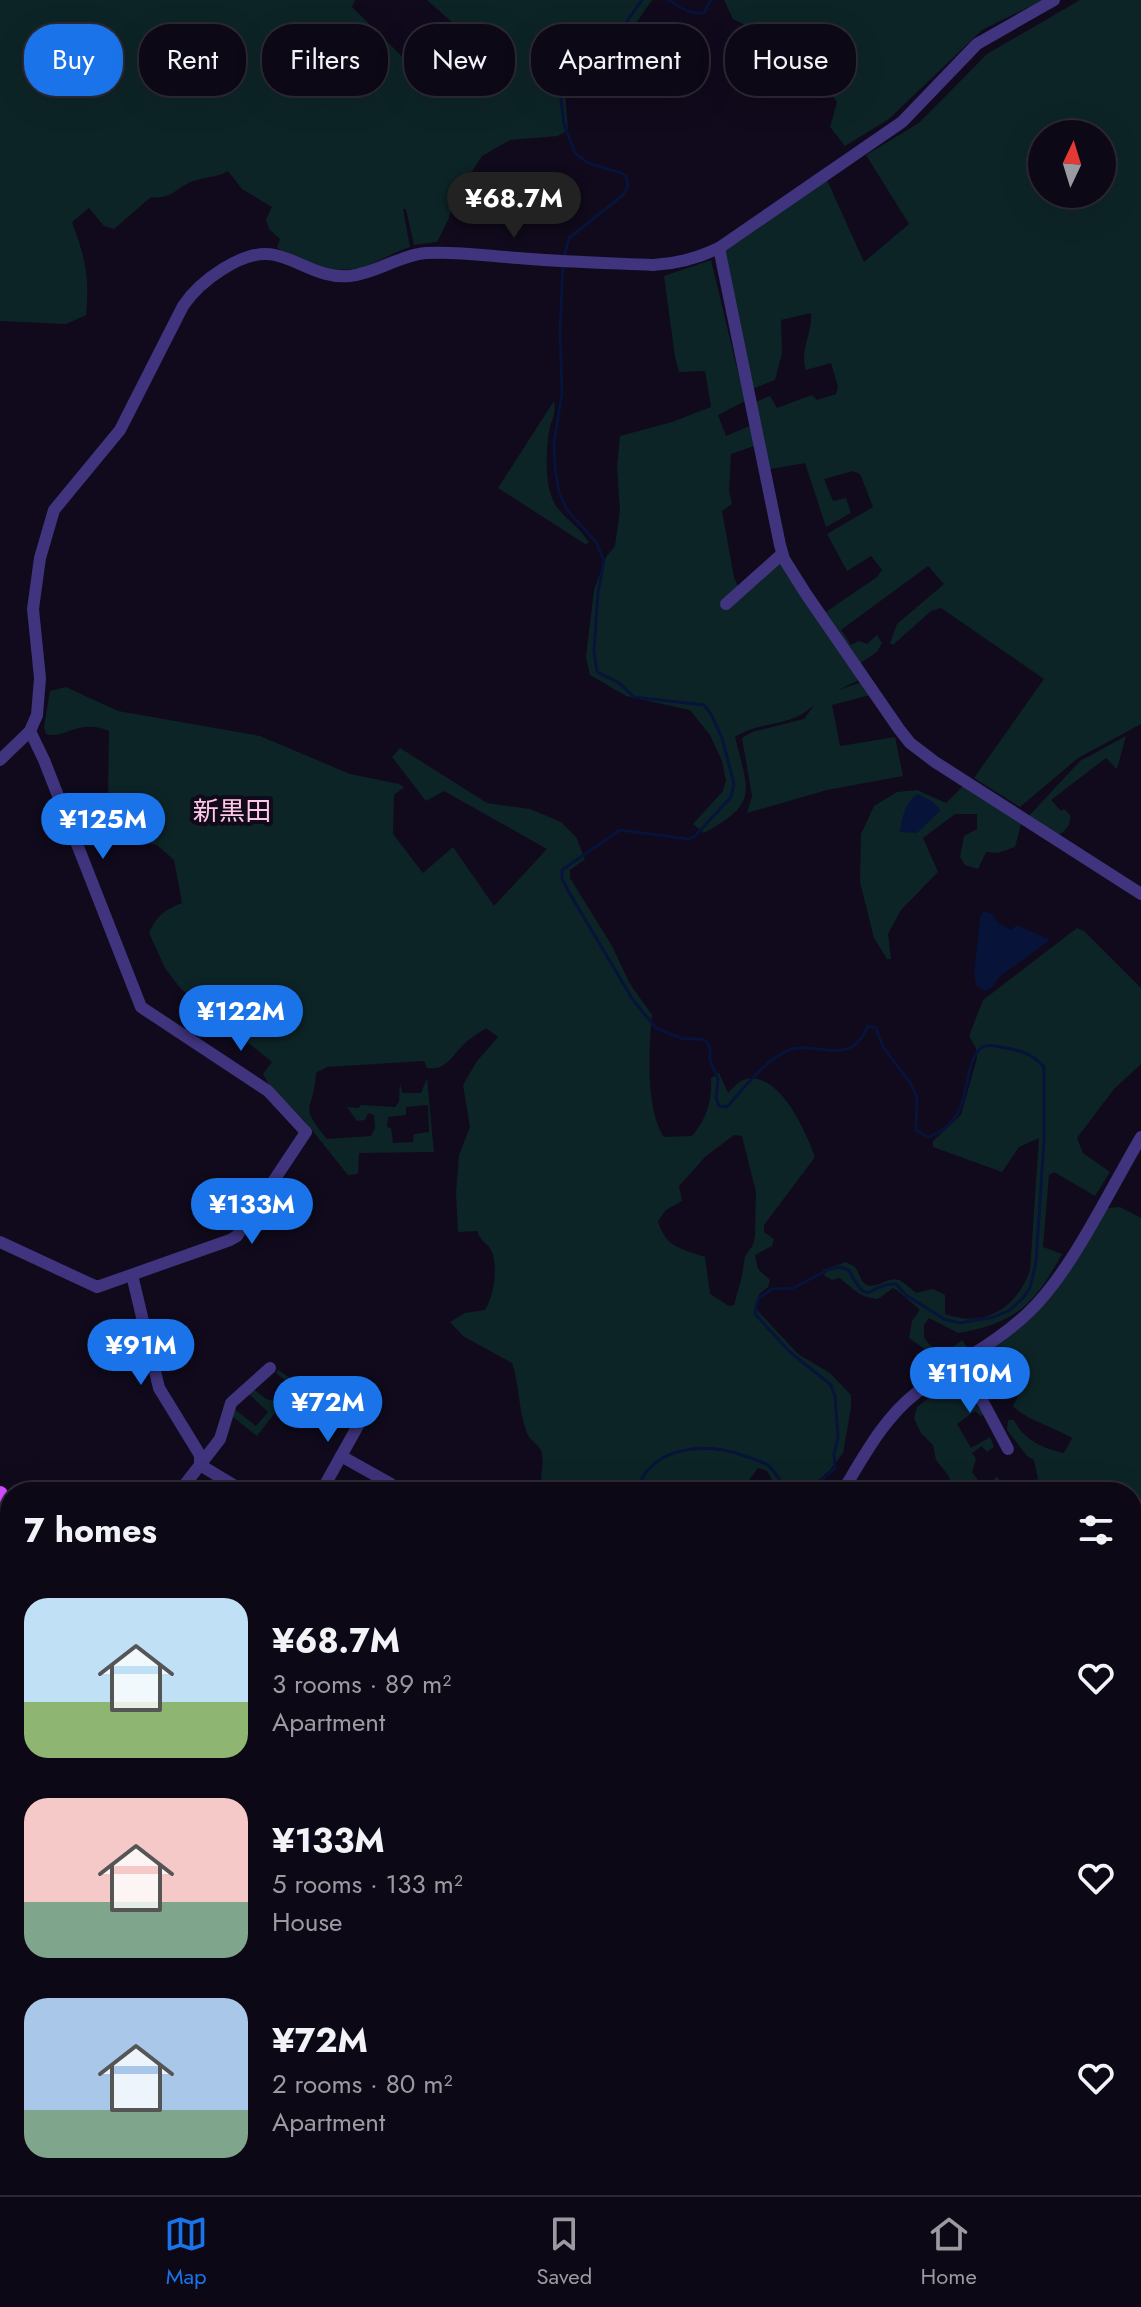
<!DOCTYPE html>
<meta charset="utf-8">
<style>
:root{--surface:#0c0815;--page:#15111e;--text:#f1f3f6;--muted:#9a9aa0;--line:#2c2934;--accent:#1a73e8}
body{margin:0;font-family:Jost,"Noto Sans JP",sans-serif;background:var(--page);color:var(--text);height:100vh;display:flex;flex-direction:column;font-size:30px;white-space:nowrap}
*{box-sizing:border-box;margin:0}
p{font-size:26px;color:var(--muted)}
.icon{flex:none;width:44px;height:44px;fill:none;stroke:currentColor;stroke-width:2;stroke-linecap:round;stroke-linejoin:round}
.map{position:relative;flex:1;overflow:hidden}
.sheet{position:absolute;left:0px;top:1482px;width:1142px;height:714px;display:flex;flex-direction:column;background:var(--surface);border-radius:32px 32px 0 0;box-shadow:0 8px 32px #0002,0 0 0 2px var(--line)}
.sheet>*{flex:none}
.banner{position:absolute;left:24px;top:24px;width:1094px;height:72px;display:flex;gap:16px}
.needle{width:52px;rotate:4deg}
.buttons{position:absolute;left:1028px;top:120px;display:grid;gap:16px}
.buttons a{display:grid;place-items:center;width:88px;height:88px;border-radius:50%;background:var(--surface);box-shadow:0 8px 32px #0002,0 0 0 2px var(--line);font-size:40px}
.price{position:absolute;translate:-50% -68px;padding:0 18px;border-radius:28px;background:var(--accent);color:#fff;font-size:26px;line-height:52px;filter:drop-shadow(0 2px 4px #0008)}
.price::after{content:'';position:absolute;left:50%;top:48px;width:24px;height:18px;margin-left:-12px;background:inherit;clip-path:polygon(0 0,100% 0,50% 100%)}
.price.on{background:#222;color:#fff}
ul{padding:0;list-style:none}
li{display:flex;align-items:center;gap:24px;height:200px;padding:0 24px}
li span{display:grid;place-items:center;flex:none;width:224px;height:160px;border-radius:24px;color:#555}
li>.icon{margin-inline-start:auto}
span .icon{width:96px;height:96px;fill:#fffc;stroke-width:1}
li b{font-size:34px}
h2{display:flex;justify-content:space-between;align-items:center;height:96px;padding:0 24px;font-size:34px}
.tag{padding:0 28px;border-radius:32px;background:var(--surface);box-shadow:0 8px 32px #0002,0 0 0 2px var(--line);font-size:28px;line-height:72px}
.tag.on{background:var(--accent);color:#fff}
.dock{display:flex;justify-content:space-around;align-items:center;height:112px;border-top:2px solid var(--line);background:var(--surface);font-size:22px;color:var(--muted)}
.dock a{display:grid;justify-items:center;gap:4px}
.dock .on{color:var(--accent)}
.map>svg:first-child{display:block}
</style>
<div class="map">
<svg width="1141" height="2195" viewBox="0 0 1141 2195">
<rect width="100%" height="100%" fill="#100a1c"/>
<g fill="#0d2426" fill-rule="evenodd">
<path d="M0,0H355L352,7L442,96L476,47L462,31L427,0H652L632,29L590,55L575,70L565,93L568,130L558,136L510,140L482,156L454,199L449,218L437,242L414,245L406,209H403L410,247C394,252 379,262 363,267C333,276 303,261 277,248L280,239L269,229L266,220L272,207L242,189L228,171C216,178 209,176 197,180C176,185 175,200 151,197L114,229L104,226L89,208L72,222C85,257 90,278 86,315L66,324L0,321Z"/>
<path d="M724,0H1043L982,30L889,119L845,146L830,127L837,102L800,53L733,19Z"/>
<path d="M1080,0H1141V724L1078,758L1020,807L974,778L1044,679L941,608L931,611L893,645L890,643L897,624L944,584L928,566L841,630L851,645L859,641L867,644L877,635L882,643L877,652L859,664L826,612L877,577L882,570L871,556L847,571L827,534L873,507L860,474L853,471L824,479L833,501L846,498L851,513L826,527L805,463L770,469L754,446L731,454L729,491L732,504L722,511L734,577L741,594L778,562L783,564L859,680L838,690L862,682L870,695L832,705L840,746L895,737L903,776L827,790L747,813L752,796L742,738L752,732L804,719L815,704C790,729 763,719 735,737C748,791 760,803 704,833L693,824L723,791L726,780L722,761L710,735L690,710L626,696L590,675L586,657L594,590L606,557L615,546L620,510L617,467L620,436L672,422L711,407L705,371L679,372L675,357L664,276L711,260L745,401L718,415L726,436L757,423L753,403L770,396L777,408L812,395L817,400L836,394L838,387L831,363L806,370C799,350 813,333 811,313L781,320L782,353L775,380L752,389L725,251L827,180L864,262L909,224L866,155L919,123L987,54ZM1042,134H1102V194H1042Z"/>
<path d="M554,401C557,412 551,421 549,431C546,453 544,487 556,506C565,519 581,528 589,543L585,544L498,488Z"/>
<path d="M66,687L118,711L260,736L350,774L399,784L404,787L394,795L393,834L423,873L453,847L494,906L547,849L444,791L426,801L392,757L400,748L487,803L530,809L561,822L576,837L585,859L570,870V878L612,946L630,984L652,1015C649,1048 645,1109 664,1137L692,1136C707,1118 712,1101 711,1078L719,1073L728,1093C732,1089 738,1082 743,1080C779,1068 806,1132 815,1157L764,1225V1232L774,1239L772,1246L755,1255L758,1269L770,1280L768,1287L759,1294L757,1310L798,1354L830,1373L851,1395V1408L843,1453L830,1470L805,1492H765L772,1480L767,1471L758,1468L740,1492H541C540,1480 544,1461 542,1453C540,1445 530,1441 527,1433C518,1410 520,1386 512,1363L463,1336L450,1322L465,1313L485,1310C494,1296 498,1268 492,1252C488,1243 480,1241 477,1231L458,1232L456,1193L459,1155L470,1127L463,1085L477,1061L498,1037L486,1028C479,1033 470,1038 464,1044C453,1055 446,1071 427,1068L424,1061L327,1067L316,1073C314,1113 297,1103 327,1139L371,1136L375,1128L374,1115L368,1113L365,1120L357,1121L347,1107L358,1108L361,1105L395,1107L399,1102L400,1083L402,1093H421L427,1078L434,1152L359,1153L358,1174L348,1175L303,1119L269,1085L263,1074L272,1062L181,989L165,968L149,933C157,915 165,910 182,903L174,860L157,845L142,843L110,826L108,799L109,731C79,718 64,740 46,734L44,727L50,691ZM428,1105L429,1132L414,1134L413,1142L393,1143L391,1128L387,1127L388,1117L406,1115V1107ZM734,1135L742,1136L756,1192L755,1236L753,1245L745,1256L742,1276L734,1305L729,1306L710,1294L705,1257C680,1248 666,1248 658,1221L666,1210L682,1201L679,1186L706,1156Z"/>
<path d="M1126,736L1117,769L1106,758L1051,800L1061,811L1064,809L1070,815C1071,825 1067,829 1059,835L1029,816L1080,761Z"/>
<path d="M963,786L1021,824L1015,847L998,853L986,852L978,869L965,865L960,857L964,836L977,829V814H955L923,838L938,872L901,910L888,934L891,959H887L874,938L860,882L861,834L874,806L897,792L917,790L946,803Z"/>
<path d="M1077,928L1084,931L1141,988V1064L1114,1089L1077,1138L1083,1153L1110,1172L1095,1196L1054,1172L1049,1175L1043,1247L1062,1254C1035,1304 1016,1323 958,1333L929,1318L924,1325V1338L931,1346L946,1353L962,1340L967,1347L946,1364L909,1338L912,1321L920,1310L897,1290L893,1288L878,1299C857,1297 854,1288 839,1278L832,1280L825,1276L823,1270L846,1262L855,1267C858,1271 859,1275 861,1279C871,1296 887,1275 899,1280C905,1283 911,1289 916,1293L933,1289L945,1295V1314C984,1329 1018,1307 1030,1270L1039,1138L1019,1147L1002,1172L933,1147V1141L961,1115L977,1058L976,1048L969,1036L983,1000Z"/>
<path d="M1120,1207L1141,1218V1644L1132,1647V1492H1001L994,1479L997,1477L1008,1489L1038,1479L1034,1460L1027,1456L1007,1430L1008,1420H1014C1024,1440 1042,1448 1064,1453L1072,1438C1054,1427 1026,1420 1013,1406L1019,1394L989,1350L1024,1322L1108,1208Z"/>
<path d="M278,1370L298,1383L257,1436L232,1416L233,1408L256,1426L268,1412L248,1393L252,1388L266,1399L277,1402L291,1385L276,1373Z"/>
<path d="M954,1379L984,1414L981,1416L975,1411L957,1424L971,1448L990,1437L994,1447L987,1452L982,1446L972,1453L976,1459L972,1472L987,1492H955L948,1475L936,1460L933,1445L921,1433L914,1418L917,1407Z"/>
<path d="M1141,1674V1882L1132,1887V1677Z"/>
</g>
<g fill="#071339">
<path d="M918,794L933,802L941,810L917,833L900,832C901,819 906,801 918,794Z"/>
<path d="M983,911L994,915L997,922L1011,930L1017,925L1050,940L999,977L992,988L985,991L976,985L974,974L980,919Z"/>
</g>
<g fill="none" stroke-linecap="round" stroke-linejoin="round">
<g stroke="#071339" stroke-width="3">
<path d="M669,0C680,8 690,14 704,13L711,0"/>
<path d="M564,257L569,238L623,195L628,186L626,176L621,173L588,163L575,153L564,124L561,98L577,59L620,31L642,0"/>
<path d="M563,264L560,331L562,393L554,443L555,468L559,492L567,510L596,542L604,561L598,593L594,651L597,672L619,683L634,697L704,705L711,714L722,738L734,784L731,797L695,836L689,839L620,830L562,870V879L570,894L633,1000L656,1028L683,1039H701L707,1042L710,1048V1060L718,1079L716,1098L719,1106L727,1107C743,1089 768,1056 792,1049C814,1043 840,1060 858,1042C862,1038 865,1031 868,1026L876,1028L883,1047L911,1084L917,1097L916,1130L928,1137C978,1120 958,1069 981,1048C988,1043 998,1047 1006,1048C1023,1051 1032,1054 1044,1067V1139L1036,1262L1030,1288L1023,1298L1010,1310L994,1317L960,1323L944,1319L906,1295L896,1284C868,1282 870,1312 849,1270L840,1267L830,1269L793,1288L772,1289L758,1299L755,1314L790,1352L831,1385L835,1396L838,1438L834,1454L835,1468L809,1492"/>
<path d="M643,1492L642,1478C664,1443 712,1444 745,1456C753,1459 762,1461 769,1466C777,1473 781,1484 787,1492"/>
<path d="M644,2186L655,2195"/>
<path d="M1075,2186L1091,2195"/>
<path d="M1013,2195L1027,2186"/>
</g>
<g stroke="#3f347d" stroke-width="12">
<path d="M719,248L780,545L784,559L806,594L899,729L910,743L935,762L1141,894"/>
<path d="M726,604L782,554"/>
<path d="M0,760L30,731L37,715L40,678L33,609L40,558L54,510L120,430L183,306C199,282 243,248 275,255C301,261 321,279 350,276C377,273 400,255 426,253C457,251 488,256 518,258C563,262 608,263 653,265C676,264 698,258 719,248L902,122L977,44L1054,0"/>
<path d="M0,1242L97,1287L230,1240L237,1236L306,1132L268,1091L141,1007L44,760L30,731"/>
<path d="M132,1275L159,1388L200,1455V1465L179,1492"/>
<path d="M950,1368L983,1402L1008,1449"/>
<path d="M341,1456L391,1484"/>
<path d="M245,1492L200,1465L220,1439L231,1403L270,1368"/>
<path d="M321,1492L365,1413"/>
<path d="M842,1492C863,1458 883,1419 915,1394C951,1365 996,1344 1029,1312C1072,1271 1110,1189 1141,1137"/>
<path d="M0,1939L10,1954"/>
<path d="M1132,1940L1141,1937"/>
<path d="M0,2018L10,2006"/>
<path d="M447,2186L493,2195"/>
<path d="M693,2186L694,2195"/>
<path d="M860,2186L894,2190L907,2186"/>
<path d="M52,2195L53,2186"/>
<path d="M311,2195L312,2186"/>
<path d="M412,2195L424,2186"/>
</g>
<g stroke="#d24dff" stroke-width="16">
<path d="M0,1494L10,1516"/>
<path d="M144,2195L145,2186"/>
<path d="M238,2195L239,2186"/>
</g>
<g stroke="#00bbf1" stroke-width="3" stroke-dasharray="12 10" stroke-linecap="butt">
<path d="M1132,1665L1141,1662"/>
<path d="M0,2032L10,2029"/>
<path d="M0,2051L10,2048"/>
</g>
</g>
<g text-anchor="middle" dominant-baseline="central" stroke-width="8" stroke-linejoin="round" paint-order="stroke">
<g font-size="26" fill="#ffc8e4" stroke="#100a1c">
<text x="232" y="811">新黒田</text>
</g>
</g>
</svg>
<div class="buttons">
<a><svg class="needle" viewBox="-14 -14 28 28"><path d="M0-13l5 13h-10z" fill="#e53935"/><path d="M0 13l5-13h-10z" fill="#9a9aa0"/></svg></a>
</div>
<b class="price on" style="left:514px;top:240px">¥68.7M</b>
<b class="price" style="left:103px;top:861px">¥125M</b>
<b class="price" style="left:241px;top:1053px">¥122M</b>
<b class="price" style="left:252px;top:1246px">¥133M</b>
<b class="price" style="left:141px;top:1387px">¥91M</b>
<b class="price" style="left:970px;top:1415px">¥110M</b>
<b class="price" style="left:328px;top:1444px">¥72M</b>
<div class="banner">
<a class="tag on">Buy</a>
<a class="tag">Rent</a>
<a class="tag">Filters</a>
<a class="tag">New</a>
<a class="tag">Apartment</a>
<a class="tag">House</a>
</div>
<section class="sheet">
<h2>7 homes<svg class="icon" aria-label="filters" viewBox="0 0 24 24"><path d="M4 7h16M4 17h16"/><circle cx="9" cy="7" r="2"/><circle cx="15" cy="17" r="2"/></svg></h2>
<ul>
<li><span style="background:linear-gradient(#bfe0f5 65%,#8fb573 0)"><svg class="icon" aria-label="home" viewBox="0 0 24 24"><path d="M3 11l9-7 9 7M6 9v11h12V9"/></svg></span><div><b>¥68.7M</b><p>3 rooms · 89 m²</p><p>Apartment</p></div><svg class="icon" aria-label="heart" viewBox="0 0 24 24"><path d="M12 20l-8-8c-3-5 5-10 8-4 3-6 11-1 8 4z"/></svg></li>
<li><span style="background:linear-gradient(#f6c9c9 65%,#7fa58c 0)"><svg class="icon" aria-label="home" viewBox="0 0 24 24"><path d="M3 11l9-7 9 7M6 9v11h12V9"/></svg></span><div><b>¥133M</b><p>5 rooms · 133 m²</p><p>House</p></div><svg class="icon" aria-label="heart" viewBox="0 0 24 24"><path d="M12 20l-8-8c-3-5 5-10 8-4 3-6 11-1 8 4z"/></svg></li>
<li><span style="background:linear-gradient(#a9c7e8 70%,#7fa58c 0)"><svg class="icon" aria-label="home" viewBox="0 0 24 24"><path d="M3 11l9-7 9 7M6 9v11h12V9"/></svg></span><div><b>¥72M</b><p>2 rooms · 80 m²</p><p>Apartment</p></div><svg class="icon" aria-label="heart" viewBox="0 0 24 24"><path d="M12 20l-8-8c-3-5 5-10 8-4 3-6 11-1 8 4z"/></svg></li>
</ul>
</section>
</div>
<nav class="dock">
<a class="on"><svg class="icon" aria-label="map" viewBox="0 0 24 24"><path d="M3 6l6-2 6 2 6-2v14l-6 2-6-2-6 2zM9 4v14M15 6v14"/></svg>Map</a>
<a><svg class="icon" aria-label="saved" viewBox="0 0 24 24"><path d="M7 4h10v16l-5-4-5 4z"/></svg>Saved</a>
<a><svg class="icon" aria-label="home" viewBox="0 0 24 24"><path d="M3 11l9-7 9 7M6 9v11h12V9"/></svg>Home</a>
</nav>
